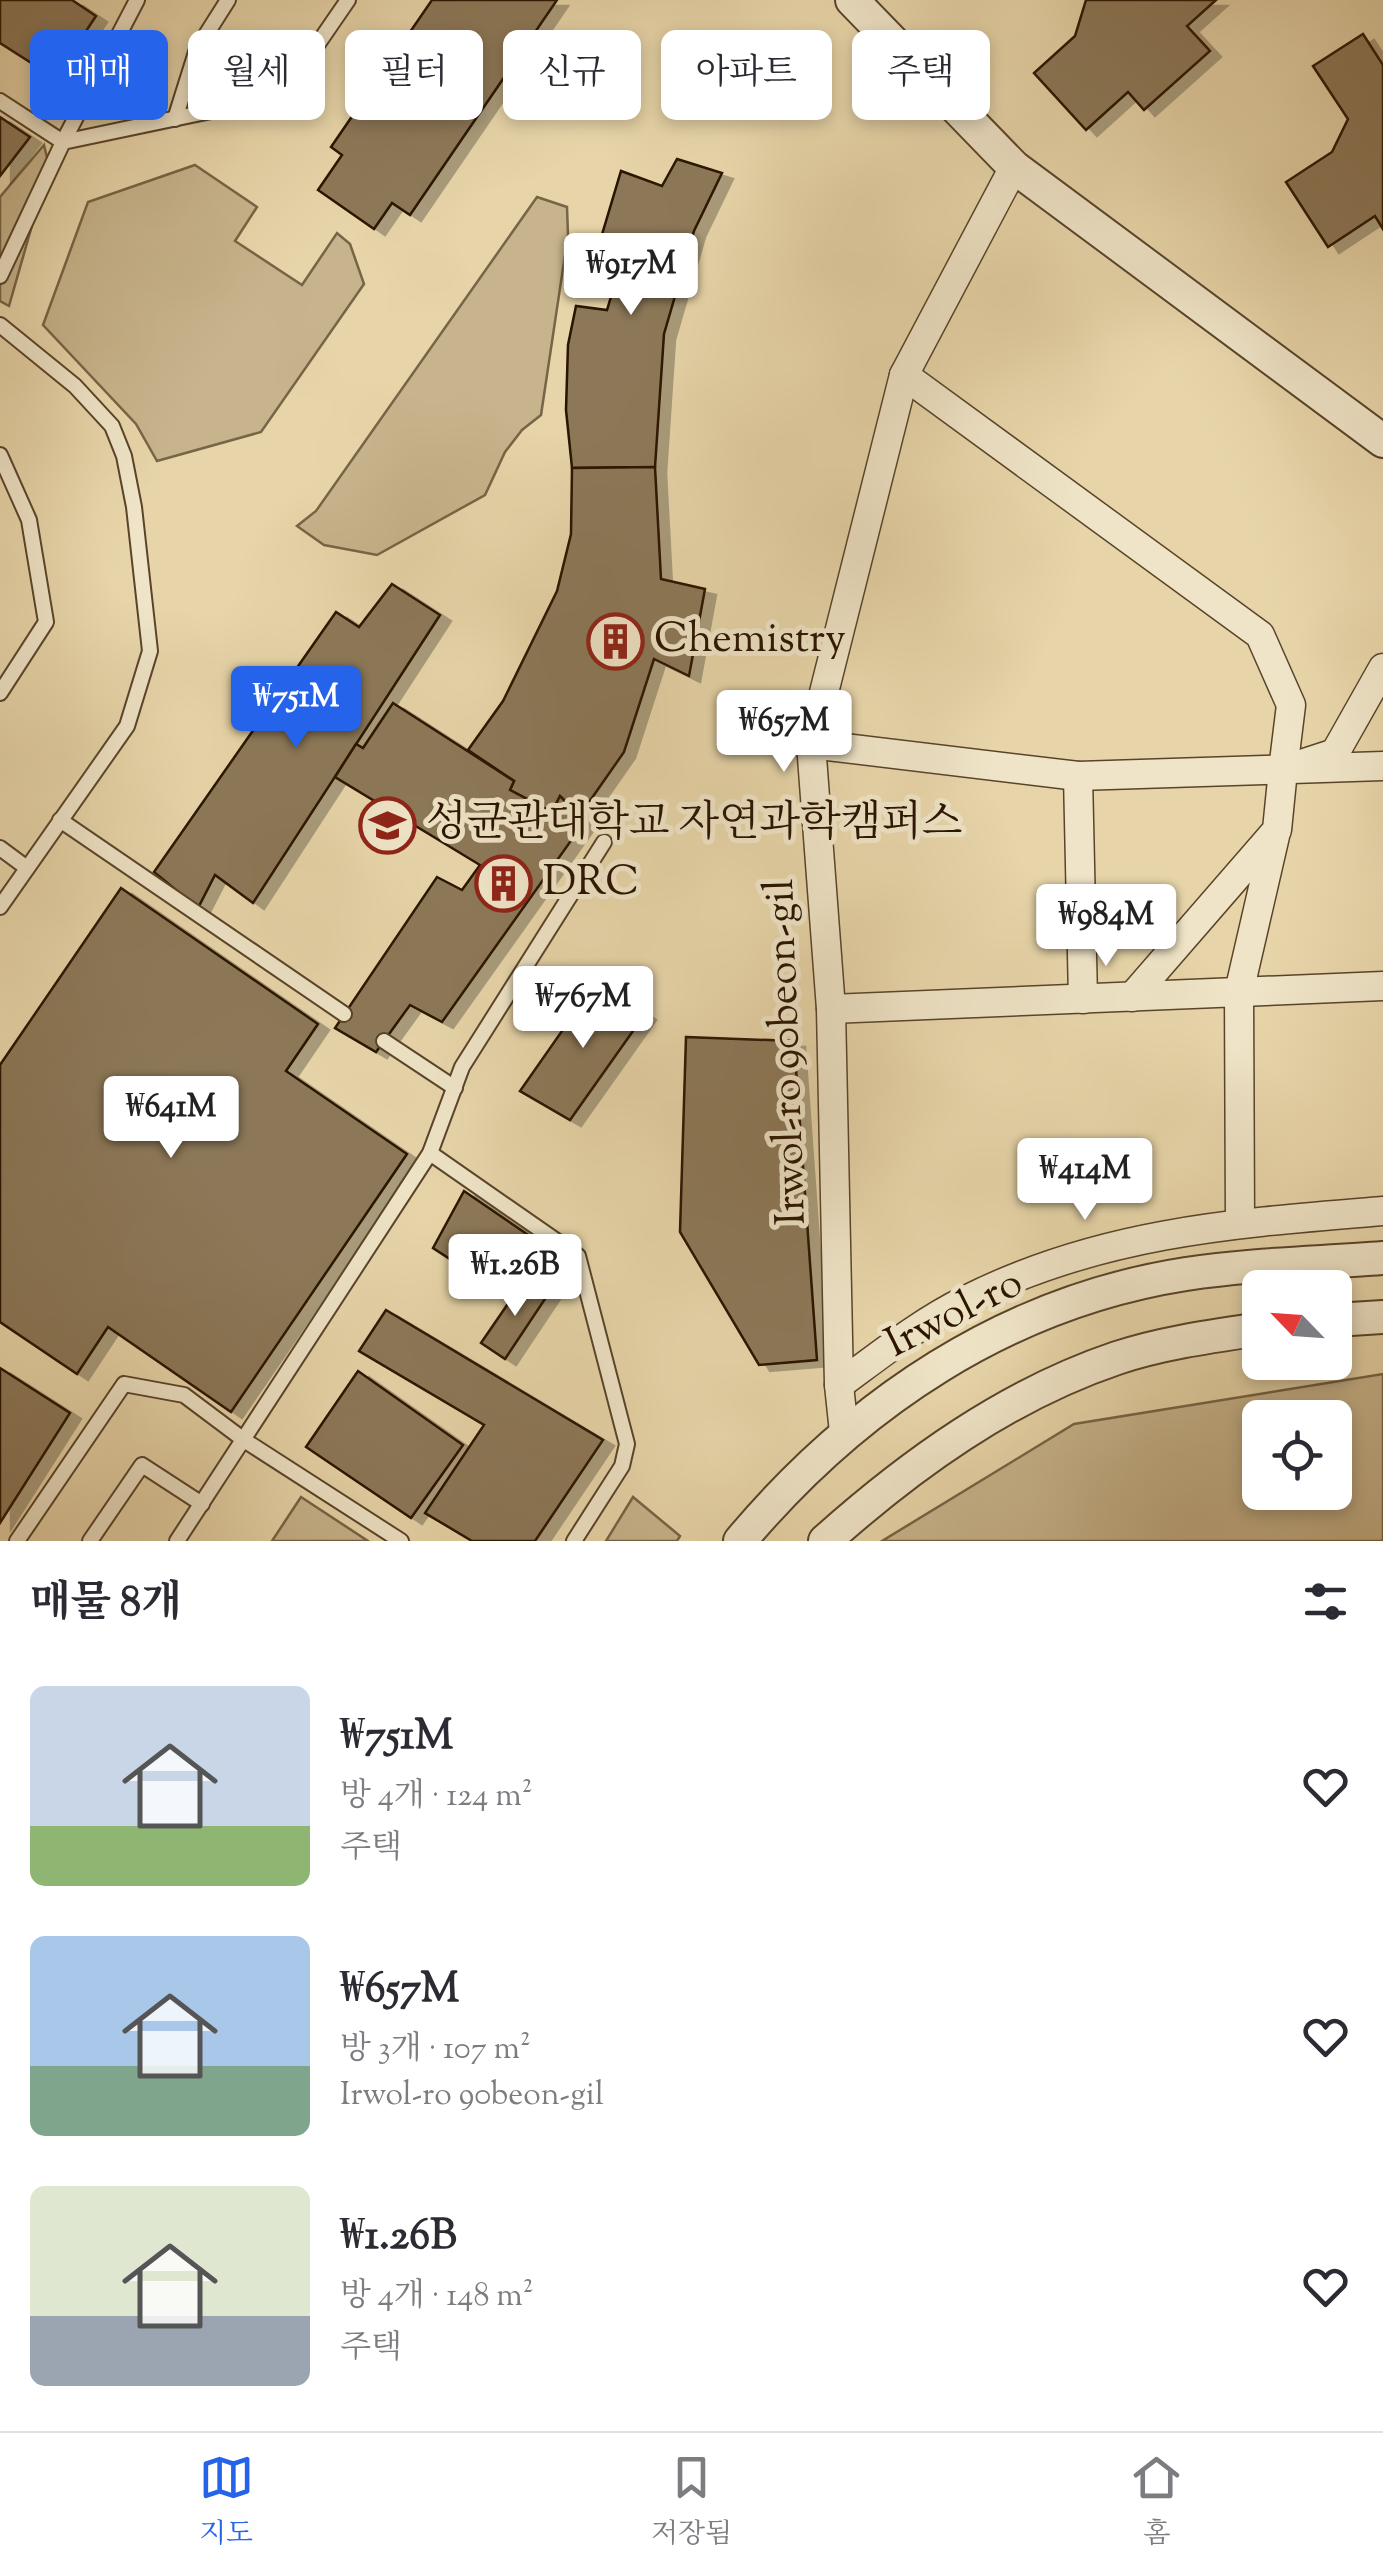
<!DOCTYPE html>
<html lang="ko">
<meta charset="utf-8">
<style>
:root{--surface:#fff;--page:#f7f7f7;--text:#2b2b33;--muted:#7c7c81;--line:#e1e1e2;--accent:#2563eb}
body{margin:0;font-family:"Sorts Mill Goudy","Noto Serif KR",serif;background:var(--page);color:var(--text);height:100vh;display:flex;flex-direction:column;font-size:38px;white-space:nowrap}
*{box-sizing:border-box;margin:0}
p{font-size:32px;color:var(--muted)}
.icon{flex:none;width:55px;height:55px;fill:none;stroke:currentColor;stroke-width:2;stroke-linecap:round;stroke-linejoin:round}
.map{position:relative;height:1541px;overflow:hidden}
.details{display:flex;flex-direction:column;background:var(--surface);flex:1}
.details>*{flex:none}
.hud{position:absolute;left:30px;top:30px;width:1325px;height:90px;display:flex;gap:20px}
.needle{width:65px;rotate:295deg}
.buttons{position:absolute;left:1242px;top:1270px;display:grid;gap:20px}
.buttons a{display:grid;place-items:center;width:110px;height:110px;border-radius:15px;background:var(--surface);box-shadow:0 5px 15px #0003;font-size:50px}
.price{position:absolute;translate:-50% -85px;padding:0 22px;border-radius:10px;background:#fff;color:#222;font-size:32px;line-height:65px;filter:drop-shadow(0 2px 5px #0008)}
.price::after{content:'';position:absolute;left:50%;top:60px;width:30px;height:22px;margin-left:-15px;background:inherit;clip-path:polygon(0 0,100% 0,50% 100%)}
.price.current{background:var(--accent);color:#fff}
ul{padding:0;list-style:none}
li{display:flex;align-items:center;gap:30px;height:250px;padding:0 30px}
li span{display:grid;place-items:center;flex:none;width:280px;height:200px;border-radius:15px;color:#555}
li>.icon{margin-inline-start:auto}
span .icon{width:120px;height:120px;fill:#fffc;stroke-width:1}
li b{font-size:42px}
h2{display:flex;justify-content:space-between;align-items:center;height:120px;padding:0 30px;font-size:42px}
.tag{padding:0 35px;border-radius:15px;background:var(--surface);box-shadow:0 5px 15px #0003;font-size:35px;line-height:90px}
.tag.current{background:var(--accent);color:#fff}
.menu{display:flex;justify-content:space-around;align-items:center;height:140px;border-top:2px solid var(--line);background:var(--surface);font-size:28px;color:var(--muted)}
.menu a{display:grid;justify-items:center;gap:5px}
.menu .current{color:var(--accent)}
.map>svg:first-child{display:block}
</style>
<div class="map">
<svg width="1383" height="1541" viewBox="0 0 1383 1541">
<defs>
<filter id="shadow"><feDropShadow dx="11" dy="6" stdDeviation="0" flood-color="#0004"/></filter>
</defs>
<rect width="100%" height="100%" fill="#e7d5a9"/>
<filter id="stains"><feTurbulence type="fractalNoise" baseFrequency=".002" numOctaves="4"/><feColorMatrix values="0 0 0 0 .2 0 0 0 0 .09 0 0 0 0 .02 0 0 0 .5 -.17"/></filter>
<radialGradient id="worn" r=".72"><stop offset=".6" stop-color="#630" stop-opacity="0"/><stop offset="1" stop-color="#630" stop-opacity=".3"/></radialGradient>
<g fill="#c7b48c" stroke="#786446" stroke-width="2.5" fill-rule="evenodd">
<path d="M44,145L49,166L9,306L0,301V197Z"/>
<path d="M195,165L257,207L235,241L302,285L337,233L350,244L364,284L261,432L157,461L136,424L43,325L88,202Z"/>
<path d="M537,197L567,207L568,235L541,415L522,430L505,452L485,495L377,555L324,545L297,526L316,511Z"/>
<path d="M1383,1374V1541H882L1074,1424ZM1260,1418H1335V1492H1260Z"/>
<path d="M301,1497L368,1541H272Z"/>
<path d="M633,1497L680,1536L677,1541H606Z"/>
</g>
<g fill="#8c7858" stroke="#2a1300" stroke-width="2.5" filter="url(#shadow)">
<path d="M0,0H72L96,16L55,78L0,43Z"/>
<path d="M432,0H557L410,215L392,203L374,229L318,190L342,155L331,147Z"/>
<path d="M1216,0L1187,26L1210,51L1144,110L1128,92L1086,130L1034,73L1075,36L1086,0Z"/>
<path d="M1363,34L1383,65V229L1375,216L1328,247L1286,182L1332,152L1348,119L1313,66Z"/>
<path d="M0,117L30,137L0,176Z"/>
<path d="M677,159L722,173L694,231L664,334L655,467L572,468L566,410L568,345L576,306L607,310L615,283L589,278L621,171L662,186Z"/>
<path d="M655,467L661,579L705,589L689,676L654,659L624,752L580,815L560,796L552,812L510,790L514,781L468,750L503,701L557,591L571,534L572,468Z"/>
<path d="M392,584L440,615L253,903L215,875L198,908L154,872L336,612L359,627Z"/>
<path d="M393,703L514,781L510,790L552,812L560,796L585,821L442,1022L410,1005L376,1052L335,1028L437,877L462,890L480,865L335,777L356,744L363,748Z"/>
<path d="M121,888L318,1024L286,1071L407,1154L231,1412L108,1327L77,1374L0,1322V1065Z"/>
<path d="M597,981L645,1014L570,1120L520,1091Z"/>
<path d="M686,1037L794,1041L817,1360L759,1365L680,1232Z"/>
<path d="M464,1191L540,1243L508,1297L433,1248Z"/>
<path d="M525,1279L549,1293L505,1359L481,1343Z"/>
<path d="M386,1310L603,1440L535,1541H472L425,1513L484,1425L359,1351Z"/>
<path d="M0,1368L70,1413L0,1523Z"/>
<path d="M358,1371L463,1445L411,1518L306,1447Z"/>
</g>
<g fill="none" stroke-linecap="round" stroke-linejoin="round">
<defs>
<g id="service">
<path d="M0,101L63,142L137,0"/>
<path d="M175,119L197,49L228,0"/>
<path d="M0,276L63,142L282,96L348,0"/>
<path d="M0,325L75,386L112,426L124,456L134,507L150,651L127,726L0,907"/>
<path d="M0,455L29,520L46,622L0,693"/>
<path d="M60,820L344,1014"/>
<path d="M0,848L27,868"/>
<path d="M384,1041L455,1088"/>
<path d="M430,1153L578,1256L627,1444L622,1466L574,1541"/>
<path d="M17,1541L124,1384L184,1395L244,1440L401,1541"/>
<path d="M90,1541L142,1465L202,1504"/>
<path d="M177,1541L430,1153L462,1067L604,842"/>
</g>
<g id="minor">
<path d="M904,375L1260,635L1291,705L1283,770"/>
<path d="M811,744L1078,776L1383,766"/>
<path d="M1078,776L1083,999"/>
<path d="M1132,997L1277,830L1283,770L1335,753L1383,668"/>
<path d="M831,1009L1383,986"/>
<path d="M1240,1221L1239,992L1275,836"/>
<path d="M839,1385C880,1355 921,1322 966,1300C1101,1232 1236,1223 1383,1211"/>
<path d="M844,1432L839,1385L831,1009L811,744L904,375L1014,167"/>
</g>
<g id="tertiary">
<path d="M852,0L1014,167L1383,441"/>
<path d="M1335,1320L1383,1317"/>
<path d="M740,1541C855,1404 1006,1302 1186,1274C1251,1264 1318,1263 1383,1258"/>
<path d="M825,1541C910,1465 1007,1395 1117,1358C1162,1343 1213,1336 1260,1329"/>
</g>
</defs>
<use href="#service" stroke="#59442a" stroke-width="18"/>
<use href="#minor" stroke="#59442a" stroke-width="31"/>
<use href="#tertiary" stroke="#59442a" stroke-width="36"/>
<use href="#service" stroke="#efe4c7" stroke-width="14"/>
<use href="#minor" stroke="#efe4c7" stroke-width="28"/>
<use href="#tertiary" stroke="#efe4c7" stroke-width="32"/>
</g>
<defs>
<symbol id="building-ring" viewBox="-11 -11 22 22"><circle r="9.5" fill="#efe4c7" stroke="#8f2418" stroke-width="1.5"/><path d="M-4-6H4V6H1V3H-1V6H-4ZM-2.5-4.3h1.7v1.8h-1.7ZM.8-4.3h1.7v1.8H.8ZM-2.5-1h1.7V.8h-1.7ZM.8-1h1.7V.8H.8Z" fill="#8f2418"/></symbol>
<symbol id="university-ring" viewBox="-11 -11 22 22"><circle r="9.5" fill="#efe4c7" stroke="#8f2418" stroke-width="1.5"/><path d="M0-5L7-2L0 1L-7-2ZM-4 1L0 2.5L4 1V4Q0 6-4 4Z" fill="#8f2418"/></symbol>
</defs>
<g fill-rule="evenodd">
<use href="#building-ring" x="584" y="610" width="63" height="63"/>
<use href="#university-ring" x="356" y="794" width="63" height="63"/>
<use href="#building-ring" x="472" y="852" width="63" height="63"/>
</g>
<g text-anchor="middle" dominant-baseline="central" stroke-width="10" stroke-linejoin="round" paint-order="stroke">
<g font-size="42" fill="#2a1300" stroke="#efe4c7" text-anchor="start">
<text x="654" y="641">Chemistry</text>
<text x="426" y="825">성균관대학교 자연과학캠퍼스</text>
<text x="543" y="884">DRC</text>
</g>
<g font-size="42" fill="#2a1300" stroke="#efe4c7">
<text transform="translate(788 1052) rotate(-92)">Irwol-ro 90beon-gil</text>
<text transform="translate(955 1315) rotate(-27)">Irwol-ro</text>
</g>
</g>
<rect width="100%" height="100%" filter="url(#stains)"/>
<rect width="100%" height="100%" fill="url(#worn)"/>
</svg>
<div class="buttons">
<a><svg class="needle" viewBox="-14 -14 28 28"><path d="M0-13l5 13h-10z" fill="#e53935"/><path d="M0 13l5-13h-10z" fill="#7c7c81"/></svg></a>
<a><svg class="icon" aria-label="locate" viewBox="0 0 24 24"><circle cx="12" cy="12" r="6"/><path d="M12 2v4M12 18v4M2 12h4M18 12h4"/></svg></a>
</div>
<b class="price" style="left:631px;top:318px">₩917M</b>
<b class="price current" style="left:296px;top:751px">₩751M</b>
<b class="price" style="left:784px;top:775px">₩657M</b>
<b class="price" style="left:1106px;top:969px">₩984M</b>
<b class="price" style="left:583px;top:1051px">₩767M</b>
<b class="price" style="left:171px;top:1161px">₩641M</b>
<b class="price" style="left:1085px;top:1223px">₩414M</b>
<b class="price" style="left:515px;top:1319px">₩1.26B</b>
<div class="hud">
<a class="tag current">매매</a>
<a class="tag">월세</a>
<a class="tag">필터</a>
<a class="tag">신규</a>
<a class="tag">아파트</a>
<a class="tag">주택</a>
</div>
</div>
<section class="details">
<h2>매물 8개<svg class="icon" aria-label="filters" viewBox="0 0 24 24"><path d="M4 7h16M4 17h16"/><circle cx="9" cy="7" r="2"/><circle cx="15" cy="17" r="2"/></svg></h2>
<ul>
<li><span style="background:linear-gradient(#c9d6e8 70%,#8fb573 0)"><svg class="icon" aria-label="home" viewBox="0 0 24 24"><path d="M3 11l9-7 9 7M6 9v11h12V9"/></svg></span><div><b>₩751M</b><p>방 4개 · 124 m²</p><p>주택</p></div><svg class="icon" aria-label="heart" viewBox="0 0 24 24"><path d="M12 20l-8-8c-3-5 5-10 8-4 3-6 11-1 8 4z"/></svg></li>
<li><span style="background:linear-gradient(#a9c7e8 65%,#7fa58c 0)"><svg class="icon" aria-label="home" viewBox="0 0 24 24"><path d="M3 11l9-7 9 7M6 9v11h12V9"/></svg></span><div><b>₩657M</b><p>방 3개 · 107 m²</p><p>Irwol-ro 90beon-gil</p></div><svg class="icon" aria-label="heart" viewBox="0 0 24 24"><path d="M12 20l-8-8c-3-5 5-10 8-4 3-6 11-1 8 4z"/></svg></li>
<li><span style="background:linear-gradient(#dfe7d0 65%,#9aa5b1 0)"><svg class="icon" aria-label="home" viewBox="0 0 24 24"><path d="M3 11l9-7 9 7M6 9v11h12V9"/></svg></span><div><b>₩1.26B</b><p>방 4개 · 148 m²</p><p>주택</p></div><svg class="icon" aria-label="heart" viewBox="0 0 24 24"><path d="M12 20l-8-8c-3-5 5-10 8-4 3-6 11-1 8 4z"/></svg></li>
</ul>
</section>
<nav class="menu">
<a class="current"><svg class="icon" aria-label="map" viewBox="0 0 24 24"><path d="M3 6l6-2 6 2 6-2v14l-6 2-6-2-6 2zM9 4v14M15 6v14"/></svg>지도</a>
<a><svg class="icon" aria-label="saved" viewBox="0 0 24 24"><path d="M7 4h10v16l-5-4-5 4z"/></svg>저장됨</a>
<a><svg class="icon" aria-label="home" viewBox="0 0 24 24"><path d="M3 11l9-7 9 7M6 9v11h12V9"/></svg>홈</a>
</nav>
